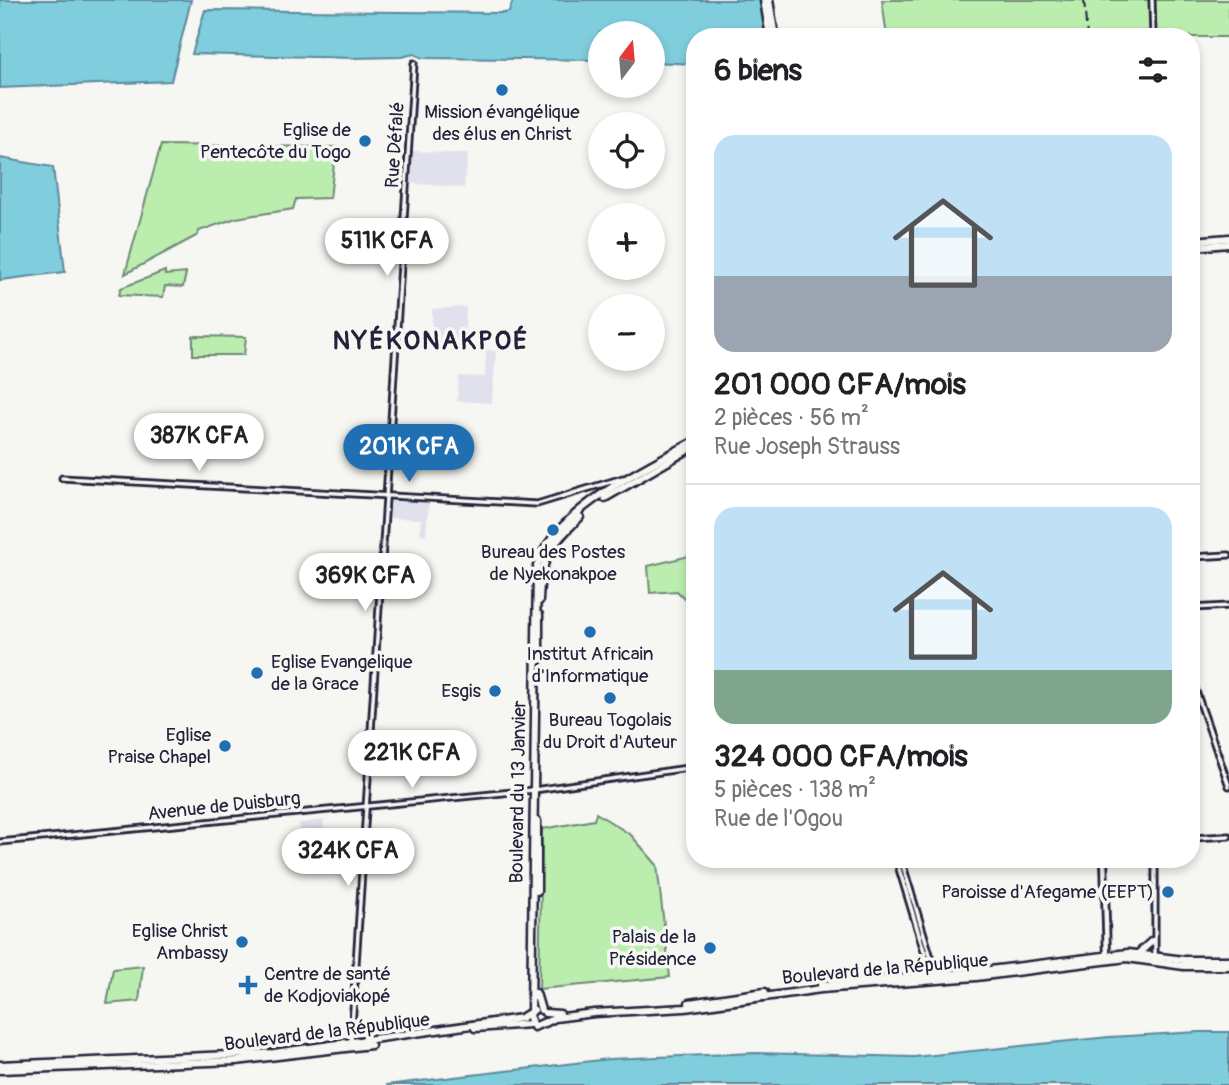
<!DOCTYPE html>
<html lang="fr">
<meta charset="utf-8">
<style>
:root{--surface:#fff;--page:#f2f2f2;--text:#202124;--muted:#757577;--line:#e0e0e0;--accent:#1f6fb2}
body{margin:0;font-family:Pangolin,sans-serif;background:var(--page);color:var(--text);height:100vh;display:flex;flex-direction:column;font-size:26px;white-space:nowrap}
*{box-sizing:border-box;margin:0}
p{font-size:23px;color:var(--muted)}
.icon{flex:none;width:38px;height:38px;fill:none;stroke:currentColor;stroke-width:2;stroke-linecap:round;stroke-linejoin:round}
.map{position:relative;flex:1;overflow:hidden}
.panel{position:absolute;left:686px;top:28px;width:514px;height:840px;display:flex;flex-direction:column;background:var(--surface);border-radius:28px;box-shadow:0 4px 10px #0003}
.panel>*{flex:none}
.needle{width:46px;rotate:16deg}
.controls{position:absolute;left:588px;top:21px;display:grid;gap:14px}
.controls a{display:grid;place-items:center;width:77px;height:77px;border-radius:50%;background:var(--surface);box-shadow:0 4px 10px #0003;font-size:35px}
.price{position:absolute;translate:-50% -60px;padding:0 16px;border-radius:24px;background:#fff;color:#222;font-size:23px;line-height:46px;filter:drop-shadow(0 2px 4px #0008)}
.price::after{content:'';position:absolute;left:50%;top:42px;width:21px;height:16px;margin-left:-10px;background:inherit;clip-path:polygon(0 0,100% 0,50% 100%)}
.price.on{background:var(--accent);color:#fff}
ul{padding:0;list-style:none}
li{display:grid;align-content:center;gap:14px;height:371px;padding:0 28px}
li+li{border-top:2px solid var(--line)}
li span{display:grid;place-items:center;height:217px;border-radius:21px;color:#555}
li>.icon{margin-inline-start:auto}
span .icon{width:126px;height:126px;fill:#fffc;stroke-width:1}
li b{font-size:30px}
h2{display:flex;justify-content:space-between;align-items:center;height:84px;padding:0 28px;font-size:30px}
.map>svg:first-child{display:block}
</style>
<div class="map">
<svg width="1229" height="1085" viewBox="0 0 1229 1085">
<rect width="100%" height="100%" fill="#f6f6f2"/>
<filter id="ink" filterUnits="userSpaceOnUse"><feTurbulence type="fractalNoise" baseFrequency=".0143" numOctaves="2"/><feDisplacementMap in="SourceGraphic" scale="14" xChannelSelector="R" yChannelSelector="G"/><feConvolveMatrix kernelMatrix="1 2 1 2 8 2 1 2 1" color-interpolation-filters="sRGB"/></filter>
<g filter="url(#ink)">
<g fill="#e1e1ed">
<path d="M413,151L468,154L464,188L410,183Z"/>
<path d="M466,307L464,343L432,340V309Z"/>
<path d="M486,350L496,351L492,403L457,401L459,376L485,377Z"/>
<path d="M389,498L429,500L426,535L420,534L421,519L387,518Z"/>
<path d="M324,820L322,848L294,852L298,840H302L299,823Z"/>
</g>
<g fill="#bbeeae" stroke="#6e8874" stroke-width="2">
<path d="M882,0H1229V37H887Z"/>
<path d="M161,145L336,147L330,198L296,199L293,209L236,218L199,231L198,235L125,274Z"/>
<path d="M165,271V275L186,273L183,287L165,286L163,297L119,295L121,288Z"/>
<path d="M193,336L246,337L244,355H193Z"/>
<path d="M689,556L685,599L677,591L650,593L648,566Z"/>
<path d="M596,813L631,835L657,865L670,977L539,989L542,829L594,820Z"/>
<path d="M143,966L139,1001L107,1004L113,969Z"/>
</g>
<g fill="#7fcddd" stroke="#5a899c" stroke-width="2">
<path d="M0,0H191L171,81L0,88Z"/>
<path d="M513,0H762L768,37H695V64L653,62V33H600V60L423,58L414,54L401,57L353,58L192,54L205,10L504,13L509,12Z"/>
<path d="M0,158L53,167L65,272L0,280Z"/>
<path d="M1199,1032H1229V1085H386L609,1059L755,1053L914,1057L1109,1037Z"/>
</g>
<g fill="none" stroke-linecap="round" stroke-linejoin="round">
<defs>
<g id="tertiary">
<path d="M1152,0L1153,37"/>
<path d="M62,478L537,504L623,478"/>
<path d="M1192,557L1229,555"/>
<path d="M1192,608L1229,606"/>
<path d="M1192,680L1229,786"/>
<path d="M1192,838L1229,836"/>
<path d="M0,842L534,790L695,767"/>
<path d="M896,859L931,974"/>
<path d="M901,859L936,974"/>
<path d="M1155,955V859"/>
<path d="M351,1042L414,63"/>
</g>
<path id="secondary" d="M1104,859L1107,956"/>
<g id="trunk">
<path d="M764,0L770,37"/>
<path d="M769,0L775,37"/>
<path d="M1192,241L1229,238"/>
<path d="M1192,247L1229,244"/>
<path d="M605,498L695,446"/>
<path d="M539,601C540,558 550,546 580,517"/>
<path d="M539,660V615"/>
<path d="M537,891V821"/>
<path d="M1139,953L1152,941"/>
<path d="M821,985L973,972L1128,953L1184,960H1229"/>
<path d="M536,993L541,1010"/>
<path d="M689,1003L765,992"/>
<path d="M531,1013L537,566C556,509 645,468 695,441"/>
<path d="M545,1013L560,1014"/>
<path d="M529,1016L534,1027L545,1022"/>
<path d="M545,1023L555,1018L594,1013L685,1008L821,989L976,977L1127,958L1184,966H1229"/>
<path d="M475,1028L530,1024"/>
<path d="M0,1065L274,1053L521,1018L534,1010"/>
<path d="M0,1070L236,1061L371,1045"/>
</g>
</defs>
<use href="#tertiary" stroke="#22223b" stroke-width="9"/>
<use href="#secondary" stroke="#22223b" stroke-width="10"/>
<use href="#trunk" stroke="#22223b" stroke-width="11"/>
<use href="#tertiary" stroke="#f6f6f2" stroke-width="3.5"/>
<use href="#secondary" stroke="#f6f6f2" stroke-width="4.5"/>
<use href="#trunk" stroke="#f6f6f2" stroke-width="6"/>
<path stroke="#22223b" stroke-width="2" stroke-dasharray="10 5" stroke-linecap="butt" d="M1084,0L1087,37"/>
</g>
</g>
<g fill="#1f6fb2" stroke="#f6f6f2" stroke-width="2.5">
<circle cx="502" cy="90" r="7"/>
<circle cx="365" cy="141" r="7"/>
<circle cx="553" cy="530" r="7"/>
<circle cx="590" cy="632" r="7"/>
<circle cx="257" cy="673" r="7"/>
<circle cx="495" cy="691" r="7"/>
<circle cx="610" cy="698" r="7"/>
<circle cx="225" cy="746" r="7"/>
<circle cx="1168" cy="892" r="7"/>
<circle cx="242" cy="942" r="7"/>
<circle cx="710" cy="948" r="7"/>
<path d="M244.5 974.5h7v7h7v7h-7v7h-7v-7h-7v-7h7z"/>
</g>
<g text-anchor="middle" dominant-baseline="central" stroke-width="7" stroke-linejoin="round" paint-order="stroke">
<g font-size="19" fill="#22223b" stroke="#f6f6f2" text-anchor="end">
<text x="502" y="112" text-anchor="middle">Mission évangélique<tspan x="502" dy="22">des élus en Christ</tspan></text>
<text x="351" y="130">Eglise de<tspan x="351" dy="22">Pentecôte du Togo</tspan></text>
<text x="553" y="552" text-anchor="middle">Bureau des Postes<tspan x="553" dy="22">de Nyekonakpoe</tspan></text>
<text x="590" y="654" text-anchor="middle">Institut Africain<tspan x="590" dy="22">d'Informatique</tspan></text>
<text x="271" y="662" text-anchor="start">Eglise Evangelique<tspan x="271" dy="22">de la Grace</tspan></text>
<text x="481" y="691">Esgis</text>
<text x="610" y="720" text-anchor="middle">Bureau Togolais<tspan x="610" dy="22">du Droit d'Auteur</tspan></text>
<text x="211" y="735">Eglise<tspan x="211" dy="22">Praise Chapel</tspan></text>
<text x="1154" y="892">Paroisse d'Afegame (EEPT)</text>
<text x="228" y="931">Eglise Christ<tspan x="228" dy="22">Ambassy</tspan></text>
<text x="696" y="937">Palais de la<tspan x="696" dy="22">Présidence</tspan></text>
<text x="264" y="974" text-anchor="start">Centre de santé<tspan x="264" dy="22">de Kodjoviakopé</tspan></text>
</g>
<g font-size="19" fill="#22223b" stroke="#f6f6f2">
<text transform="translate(395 145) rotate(-86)">Rue Défalé</text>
<text transform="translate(518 792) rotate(-89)">Boulevard du 13 Janvier</text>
<text transform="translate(224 806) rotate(-6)">Avenue de Duisburg</text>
<text transform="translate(885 969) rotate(-5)">Boulevard de la République</text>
<text transform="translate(327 1032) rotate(-7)">Boulevard de la République</text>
</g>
<g font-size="26" font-weight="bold" letter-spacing="2" fill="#22223b" stroke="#f6f6f2">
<text x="431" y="341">NYÉKONAKPOÉ</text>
</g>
</g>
</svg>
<div class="controls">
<a><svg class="needle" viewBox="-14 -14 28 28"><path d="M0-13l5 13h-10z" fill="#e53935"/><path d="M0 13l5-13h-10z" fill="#757577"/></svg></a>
<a><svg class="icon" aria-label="locate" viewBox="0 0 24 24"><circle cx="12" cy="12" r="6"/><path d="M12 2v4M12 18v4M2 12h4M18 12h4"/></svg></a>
<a>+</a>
<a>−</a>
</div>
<b class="price" style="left:387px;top:278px">511K CFA</b>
<b class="price" style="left:199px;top:473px">387K CFA</b>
<b class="price on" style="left:409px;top:484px">201K CFA</b>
<b class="price" style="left:365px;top:613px">369K CFA</b>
<b class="price" style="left:412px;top:790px">221K CFA</b>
<b class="price" style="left:348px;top:888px">324K CFA</b>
<section class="panel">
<h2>6 biens<svg class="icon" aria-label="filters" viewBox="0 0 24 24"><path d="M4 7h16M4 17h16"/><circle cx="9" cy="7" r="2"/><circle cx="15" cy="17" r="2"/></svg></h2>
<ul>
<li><span style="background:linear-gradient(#bfe0f5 65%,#9aa5b1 0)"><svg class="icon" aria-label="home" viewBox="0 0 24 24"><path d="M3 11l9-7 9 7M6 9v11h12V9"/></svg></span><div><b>201 000 CFA/mois</b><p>2 pièces · 56 m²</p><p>Rue Joseph Strauss</p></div></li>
<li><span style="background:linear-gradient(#bfe0f5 75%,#7fa58c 0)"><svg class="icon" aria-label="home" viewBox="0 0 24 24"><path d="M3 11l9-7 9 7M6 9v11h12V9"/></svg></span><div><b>324 000 CFA/mois</b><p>5 pièces · 138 m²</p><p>Rue de l'Ogou</p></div></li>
</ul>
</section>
</div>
